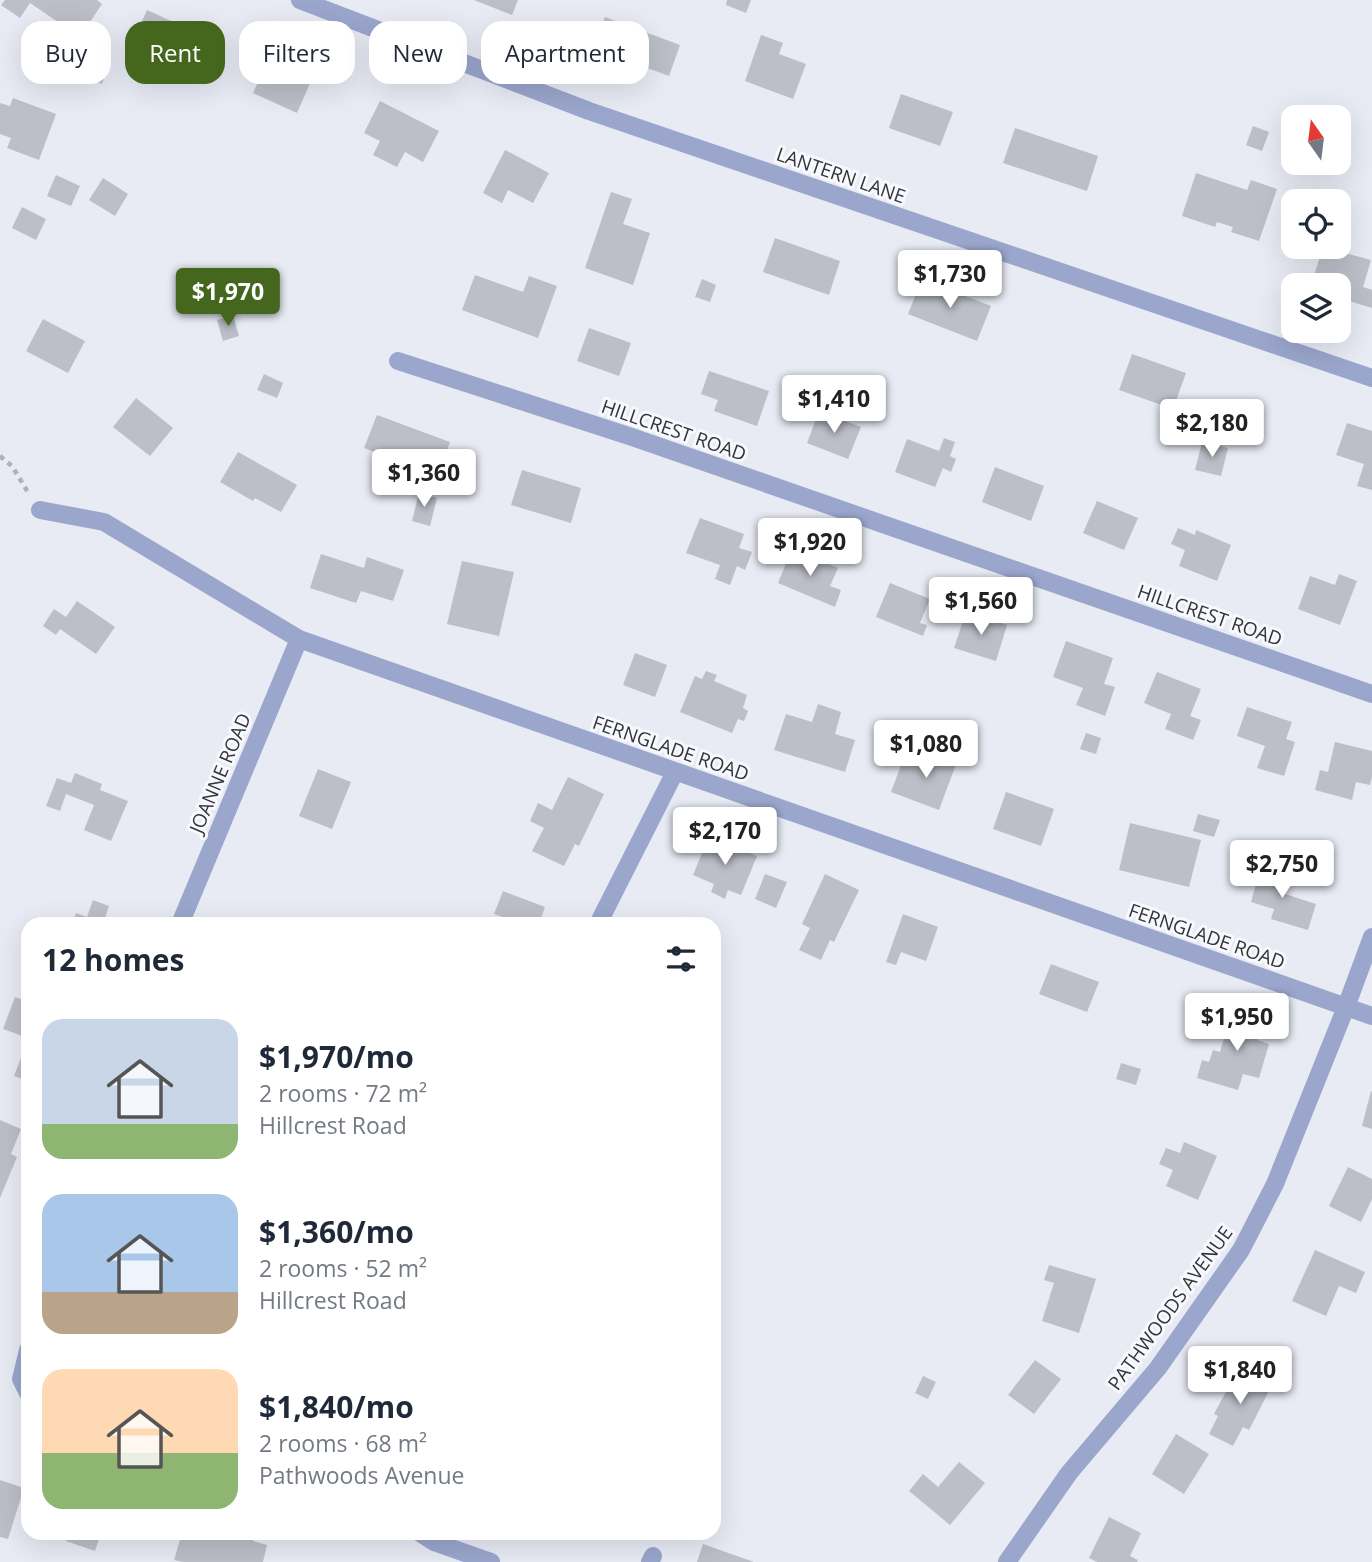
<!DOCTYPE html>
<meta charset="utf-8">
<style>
:root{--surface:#fff;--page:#f2f2f3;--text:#1f2937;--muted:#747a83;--accent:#44661d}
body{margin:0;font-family:"Open Sans",sans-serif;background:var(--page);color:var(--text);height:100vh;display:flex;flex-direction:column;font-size:26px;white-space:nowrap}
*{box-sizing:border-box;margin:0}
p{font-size:23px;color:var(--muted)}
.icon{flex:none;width:38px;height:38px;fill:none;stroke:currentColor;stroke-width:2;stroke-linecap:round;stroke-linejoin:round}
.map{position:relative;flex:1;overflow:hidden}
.side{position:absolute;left:21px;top:917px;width:700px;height:623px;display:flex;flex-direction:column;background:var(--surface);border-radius:21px;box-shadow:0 7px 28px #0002}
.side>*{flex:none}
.hud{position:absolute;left:21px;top:21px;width:700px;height:63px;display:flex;gap:14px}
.needle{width:46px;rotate:346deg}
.fabs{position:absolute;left:1281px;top:105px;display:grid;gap:14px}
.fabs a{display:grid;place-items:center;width:70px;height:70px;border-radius:14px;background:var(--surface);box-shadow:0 7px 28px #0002;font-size:35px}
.price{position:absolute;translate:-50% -60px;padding:0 16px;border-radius:7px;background:#fff;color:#222;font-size:23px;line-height:46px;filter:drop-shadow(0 2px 4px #0008)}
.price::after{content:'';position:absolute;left:50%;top:42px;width:21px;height:16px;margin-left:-10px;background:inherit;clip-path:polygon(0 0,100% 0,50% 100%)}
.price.current{background:var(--accent);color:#fff}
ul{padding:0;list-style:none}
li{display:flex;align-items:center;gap:21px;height:175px;padding:0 21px}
li span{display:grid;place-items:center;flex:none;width:196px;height:140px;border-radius:21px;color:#555}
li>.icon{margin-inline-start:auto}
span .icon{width:84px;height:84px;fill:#fffc;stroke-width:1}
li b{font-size:30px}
h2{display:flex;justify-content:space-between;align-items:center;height:84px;padding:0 21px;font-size:30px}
.chip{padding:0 24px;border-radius:21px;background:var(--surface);box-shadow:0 7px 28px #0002;font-size:24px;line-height:63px}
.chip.current{background:var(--accent);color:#fff}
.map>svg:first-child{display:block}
</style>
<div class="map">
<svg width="1372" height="1562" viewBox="0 0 1372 1562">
<rect width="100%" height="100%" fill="#e8ebf4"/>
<g fill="#bcbfc8">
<path d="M5,0H97L102,4L80,37L30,3L20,18L1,5Z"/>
<path d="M474,0H518L512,15Z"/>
<path d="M727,0H751L746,13L726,5Z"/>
<path d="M147,10L193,31L178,61L156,51L148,69L129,59L137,43L133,41Z"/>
<path d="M605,17L680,45L669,76L593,48Z"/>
<path d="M761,35L783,43L779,54L806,64L793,99L745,81Z"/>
<path d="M267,62L311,81L297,113L253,93Z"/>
<path d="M92,63L107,70L102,84L86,77Z"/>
<path d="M901,94L953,112L940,146L889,128Z"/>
<path d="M13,98L56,114L39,160L7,148L11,138L0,134V103L10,106Z"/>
<path d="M380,101L439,131L423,162L405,152L397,167L373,155L380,141L364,133Z"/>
<path d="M1253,126L1269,132L1262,151L1246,145Z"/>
<path d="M1015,128L1098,156L1087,191L1003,163Z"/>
<path d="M505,150L549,173L533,203L508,190L502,203L483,193Z"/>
<path d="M1196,173L1247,190L1251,180L1277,189L1259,241L1231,232L1233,227L1217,222L1215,227L1182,216Z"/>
<path d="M56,175L80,186L71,206L47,196Z"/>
<path d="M103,178L128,194L115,216L89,200Z"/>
<path d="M611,192L632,199L623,224L650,233L633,285L585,268Z"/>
<path d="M22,207L46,219L36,240L12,228Z"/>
<path d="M775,238L840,261L829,295L763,272Z"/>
<path d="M1323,247L1371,260L1363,287L1372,290V308L1339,298V285H1311Z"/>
<path d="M475,275L523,292L529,276L557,286L538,338L462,310Z"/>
<path d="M702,279L716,285L710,302L695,297Z"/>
<path d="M922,279L991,306L977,341L908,314Z"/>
<path d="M233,316L239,336L223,341L217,320Z"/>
<path d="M43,319L85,341L68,373L26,351Z"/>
<path d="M589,328L631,343L619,376L577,361Z"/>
<path d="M1132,354L1186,373L1173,409L1119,390Z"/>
<path d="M709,371L769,391L757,426L714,411L718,400L701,394Z"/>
<path d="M264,374L283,383L277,398L257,390Z"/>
<path d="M136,398L173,428L150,456L113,427Z"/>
<path d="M819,411L861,427L848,459L807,443Z"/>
<path d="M377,415L450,442L438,475L413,465L407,481L384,472L390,458L364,448Z"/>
<path d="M1347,423L1372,431V490L1357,486L1364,464L1336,455Z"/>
<path d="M944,438L955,442L950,456L956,459L951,472L943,468L935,487L895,472L907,439L939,451Z"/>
<path d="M1202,442L1228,448L1221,476L1195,470Z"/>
<path d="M238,452L297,485L281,512L255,498L253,501L220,482Z"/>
<path d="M995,467L1044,486L1031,521L982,502Z"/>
<path d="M522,470L581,488L571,523L511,505Z"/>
<path d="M419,493L437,498L430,526L412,521Z"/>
<path d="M1097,501L1138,518L1124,550L1083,533Z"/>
<path d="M700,518L744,534L739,548L752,552L745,570L737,566L730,585L715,579L720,565L686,553Z"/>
<path d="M1178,528L1195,535L1196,530L1231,545L1217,581L1179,566L1185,550L1171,544Z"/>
<path d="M792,549L838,568L830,586L841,590L835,607L778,583Z"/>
<path d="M321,554L364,568L367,557L404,570L393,601L361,591L356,603L310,588Z"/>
<path d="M462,561L514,572L499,636L447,624Z"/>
<path d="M1339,574L1357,581L1340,625L1298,609L1310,576L1335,585Z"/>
<path d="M890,583L930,599L920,623L927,625L923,636L876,617Z"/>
<path d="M77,601L115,627L96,654L60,629L56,635L43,626L54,609L66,617Z"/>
<path d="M966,612L1007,625L996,661L954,648Z"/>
<path d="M1066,641L1113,658L1104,684L1115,687L1105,716L1076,705L1083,688L1053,677Z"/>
<path d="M635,653L667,665L655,697L623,685Z"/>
<path d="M706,671L717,675L714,681L747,695L743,708L748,711L744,721L738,719L732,733L680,712L695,676L702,679Z"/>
<path d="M1157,672L1201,689L1190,716L1201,720L1193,740L1165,729L1171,714L1144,703Z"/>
<path d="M818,704L841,712L835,734L855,740L845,772L774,750L786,714L812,722Z"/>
<path d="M1247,707L1292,722L1286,739L1295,742L1284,776L1257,768L1265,746L1237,736Z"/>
<path d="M1086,733L1101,738L1096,754L1080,749Z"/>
<path d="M1335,742L1372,751V777L1370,785L1356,782L1352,800L1315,790L1320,770L1328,772Z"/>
<path d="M931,750L958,759L939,810L891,792L903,760L925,768Z"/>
<path d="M318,769L351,782L332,829L299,816Z"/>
<path d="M75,773L102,784L100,790L128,801L111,841L84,830L94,805L66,794L60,811L46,806L57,778L71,783Z"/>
<path d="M568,777L604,794L579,846L575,844L564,866L532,851L544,828L530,821L538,803L552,810Z"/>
<path d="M1006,792L1054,809L1041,846L993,829Z"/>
<path d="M1198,814L1220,820L1214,837L1193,831Z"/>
<path d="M1130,823L1201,840L1189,887L1119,870Z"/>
<path d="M709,836L757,856L741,895L728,890L725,899L711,892L714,884L693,875Z"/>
<path d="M1261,867L1287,874L1282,893L1316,904L1308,930L1271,919L1274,909L1251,902Z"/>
<path d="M765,874L787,882L776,908L755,899Z"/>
<path d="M825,874L859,890L834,942L830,940L821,960L799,950L810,928L802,924Z"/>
<path d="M503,891L545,907L539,924H522L494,914Z"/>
<path d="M93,900L109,906L103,924H72L76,913L87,917Z"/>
<path d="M903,914L938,927L926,961L901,952L896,965L886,962Z"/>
<path d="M1051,964L1099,982L1087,1012L1039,994Z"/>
<path d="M15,997L28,1001V1038L3,1029Z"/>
<path d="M1243,1009L1252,1011L1251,1016L1262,1020L1257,1040L1269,1044L1259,1078L1243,1074L1238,1090L1197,1078L1202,1060L1209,1062L1213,1050L1220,1052L1232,1011L1242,1014Z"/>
<path d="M28,1040V1081L14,1076Z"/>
<path d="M1121,1063L1141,1069L1136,1085L1116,1079Z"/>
<path d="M1371,1091L1372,1092V1129L1362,1126Z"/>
<path d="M0,1120L21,1129L11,1154L17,1157L0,1198Z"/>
<path d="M1184,1142L1217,1156L1198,1200L1166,1186L1173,1170L1159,1164L1166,1148L1180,1153Z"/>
<path d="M1348,1167L1372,1179V1199L1361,1222L1329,1206Z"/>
<path d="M1315,1250L1365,1272L1356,1293L1339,1286L1326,1316L1292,1301Z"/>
<path d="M1049,1265L1096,1279L1079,1333L1042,1321L1054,1283L1044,1280Z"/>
<path d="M1035,1360L1061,1379L1034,1414L1008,1395Z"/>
<path d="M1254,1365L1264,1370L1259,1381L1271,1387L1249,1430L1243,1427L1233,1446L1209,1434L1218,1416L1214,1414L1236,1373L1247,1379Z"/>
<path d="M923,1376L936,1382L928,1399L915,1393Z"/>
<path d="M1176,1434L1209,1454L1184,1494L1152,1474Z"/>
<path d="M959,1462L985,1483L950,1525L909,1491L923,1474L938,1487Z"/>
<path d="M0,1480L24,1488L8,1539L0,1537Z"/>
<path d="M1109,1517L1141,1533L1130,1556L1138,1560L1137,1562H1097L1089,1558Z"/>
<path d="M68,1533H101L95,1551L66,1541Z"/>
<path d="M182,1533H222L235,1537L236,1533H243L255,1536L253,1541L267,1545L263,1562H183L174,1560Z"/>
<path d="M703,1544L754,1562H697Z"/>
</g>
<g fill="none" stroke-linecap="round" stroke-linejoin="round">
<path stroke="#aeb1b8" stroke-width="4.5" stroke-dasharray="5 5" stroke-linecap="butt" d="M0,456L12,466L29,494"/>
<g stroke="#9aa6cc" stroke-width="18">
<path d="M300,0L589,111L1372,378"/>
<path d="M398,361L632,437L1372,694"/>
<path d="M40,510L104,522L299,639L1372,1016"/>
<path d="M180,924L299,639"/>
<path d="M598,924L675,772"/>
<path d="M28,1350L21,1379L28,1393"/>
<path d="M420,1533L434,1542L491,1562"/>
<path d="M650,1562L653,1556"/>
<path d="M1007,1562L1069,1473L1158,1368L1241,1250L1275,1184L1346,1007L1372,937"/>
</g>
</g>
<g text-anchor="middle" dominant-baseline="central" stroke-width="6" stroke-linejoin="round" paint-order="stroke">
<g font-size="19" fill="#343539" stroke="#f7f9fe">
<text transform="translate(841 175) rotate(19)">LANTERN LANE</text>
<text transform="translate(674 430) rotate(19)">HILLCREST ROAD</text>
<text transform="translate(1210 615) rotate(19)">HILLCREST ROAD</text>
<text transform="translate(671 748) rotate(19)">FERNGLADE ROAD</text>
<text transform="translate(220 773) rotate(-67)">JOANNE ROAD</text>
<text transform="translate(1207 936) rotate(19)">FERNGLADE ROAD</text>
<text transform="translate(1170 1308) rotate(-54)">PATHWOODS AVENUE</text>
</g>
</g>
</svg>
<div class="fabs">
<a><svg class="needle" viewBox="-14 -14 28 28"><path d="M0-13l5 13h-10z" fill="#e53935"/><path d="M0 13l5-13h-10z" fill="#747a83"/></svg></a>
<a><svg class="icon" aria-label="locate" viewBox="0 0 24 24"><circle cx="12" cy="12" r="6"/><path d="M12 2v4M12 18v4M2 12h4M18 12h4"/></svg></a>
<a><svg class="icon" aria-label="layers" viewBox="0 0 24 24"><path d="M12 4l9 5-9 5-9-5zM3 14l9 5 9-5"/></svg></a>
</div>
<b class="price" style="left:950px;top:310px">$1,730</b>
<b class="price current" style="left:228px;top:328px">$1,970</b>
<b class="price" style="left:834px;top:435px">$1,410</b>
<b class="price" style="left:1212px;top:459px">$2,180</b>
<b class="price" style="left:424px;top:509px">$1,360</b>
<b class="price" style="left:810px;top:578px">$1,920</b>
<b class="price" style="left:981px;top:637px">$1,560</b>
<b class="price" style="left:926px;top:780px">$1,080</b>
<b class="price" style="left:725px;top:867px">$2,170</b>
<b class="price" style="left:1282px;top:900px">$2,750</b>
<b class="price" style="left:1237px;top:1053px">$1,950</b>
<b class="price" style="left:1240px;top:1406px">$1,840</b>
<div class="hud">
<a class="chip">Buy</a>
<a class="chip current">Rent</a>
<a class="chip">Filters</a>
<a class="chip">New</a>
<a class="chip">Apartment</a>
</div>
<section class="side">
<h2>12 homes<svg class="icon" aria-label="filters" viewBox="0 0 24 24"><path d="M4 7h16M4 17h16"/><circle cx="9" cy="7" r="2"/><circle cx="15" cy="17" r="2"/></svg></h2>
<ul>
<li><span style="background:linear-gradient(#c9d6e8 75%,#8fb573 0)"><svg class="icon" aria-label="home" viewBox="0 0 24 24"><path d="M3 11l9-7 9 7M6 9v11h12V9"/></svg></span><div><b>$1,970/mo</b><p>2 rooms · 72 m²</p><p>Hillcrest Road</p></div></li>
<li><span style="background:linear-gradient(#a9c7e8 70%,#b9a48a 0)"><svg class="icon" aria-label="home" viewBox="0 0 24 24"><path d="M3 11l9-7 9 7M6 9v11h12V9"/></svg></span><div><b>$1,360/mo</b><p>2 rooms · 52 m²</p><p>Hillcrest Road</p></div></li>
<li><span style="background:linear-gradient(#ffd9b3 60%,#8fb573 0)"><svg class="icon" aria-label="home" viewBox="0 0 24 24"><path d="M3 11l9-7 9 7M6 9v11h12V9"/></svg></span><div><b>$1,840/mo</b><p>2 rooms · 68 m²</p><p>Pathwoods Avenue</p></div></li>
</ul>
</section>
</div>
